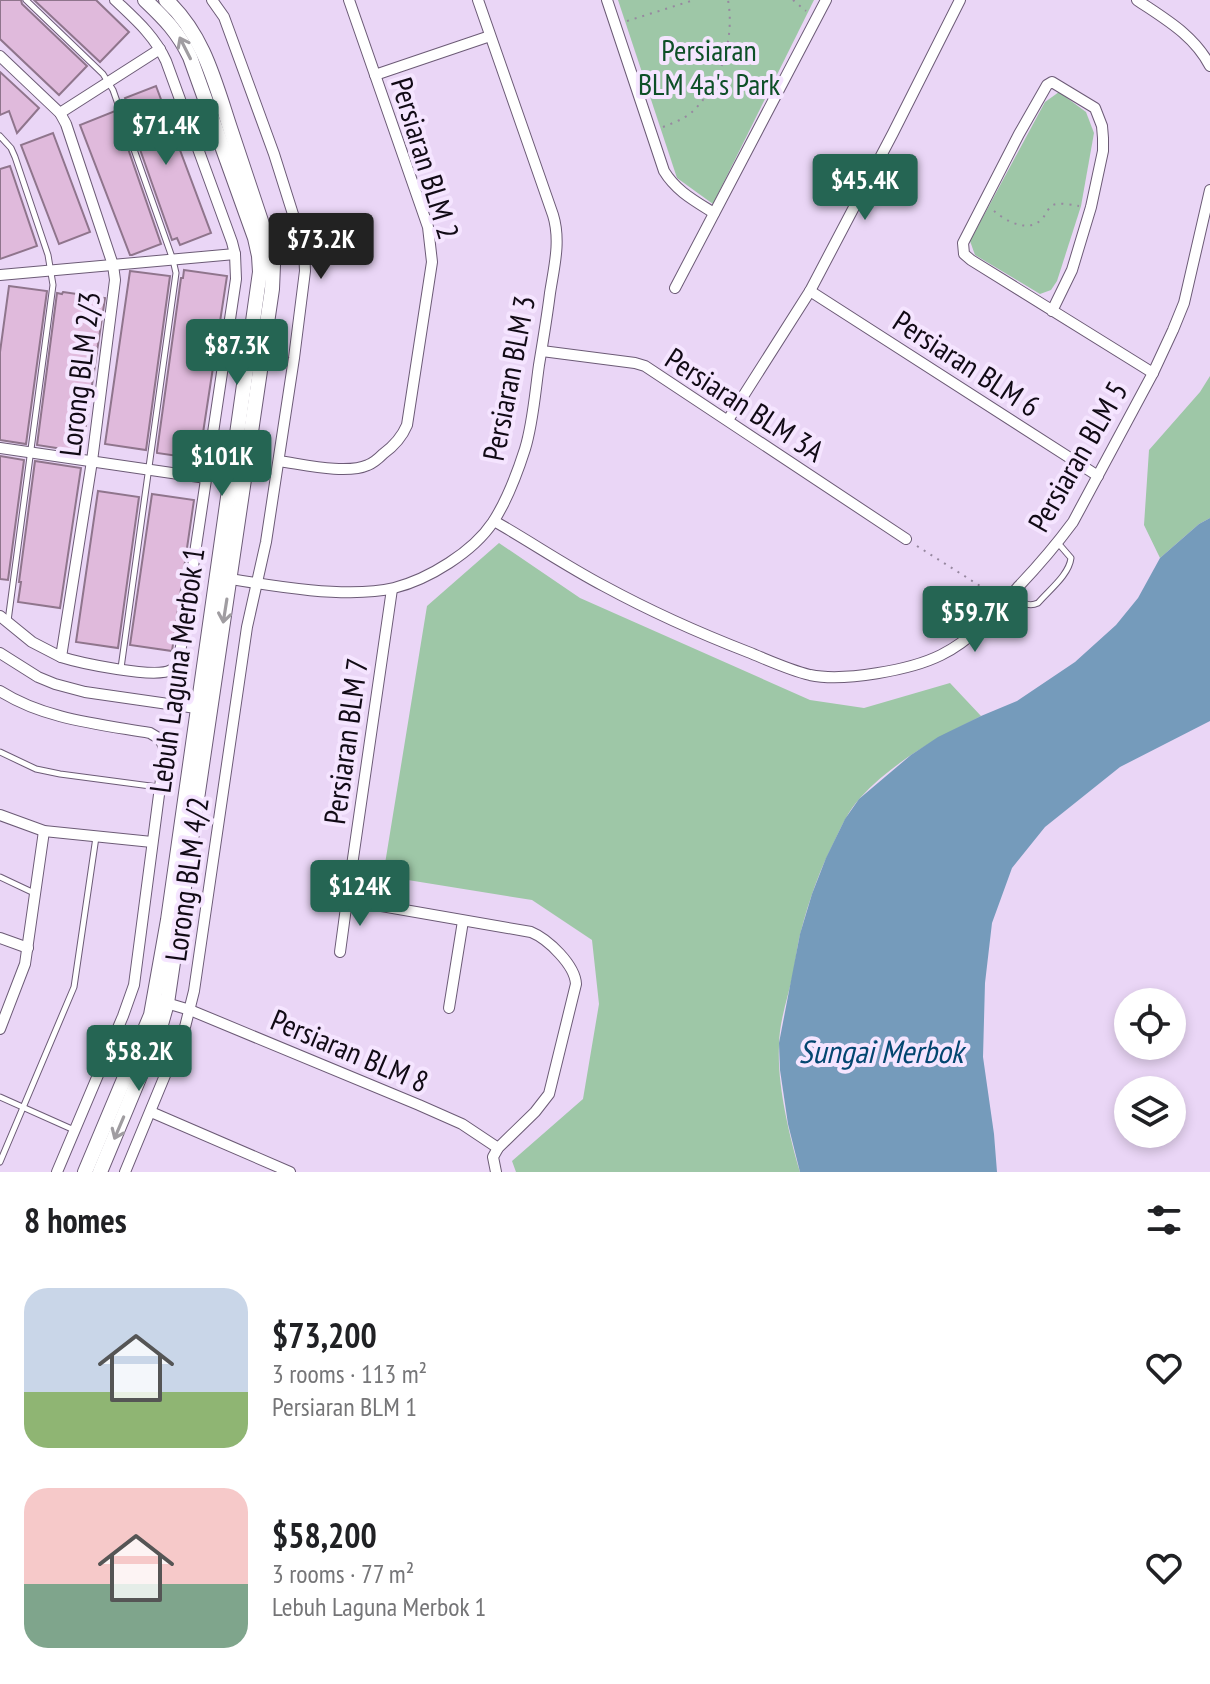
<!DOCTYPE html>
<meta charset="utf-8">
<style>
:root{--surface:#fff;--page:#f6f6f6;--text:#202124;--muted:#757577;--accent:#256553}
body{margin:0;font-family:"PT Sans Narrow",sans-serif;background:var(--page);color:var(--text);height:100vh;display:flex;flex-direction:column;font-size:30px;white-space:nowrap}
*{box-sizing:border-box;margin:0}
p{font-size:26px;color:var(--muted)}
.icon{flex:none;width:44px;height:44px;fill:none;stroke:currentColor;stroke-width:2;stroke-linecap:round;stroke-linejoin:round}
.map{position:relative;height:1172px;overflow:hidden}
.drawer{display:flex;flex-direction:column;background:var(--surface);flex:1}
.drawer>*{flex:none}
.buttons{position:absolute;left:1114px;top:988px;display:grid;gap:16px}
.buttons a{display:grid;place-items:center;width:72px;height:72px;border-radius:50%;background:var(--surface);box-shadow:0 4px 12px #0003;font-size:40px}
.price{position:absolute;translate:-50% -68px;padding:0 18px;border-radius:8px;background:var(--accent);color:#fff;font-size:26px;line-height:52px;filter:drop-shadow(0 2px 4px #0008)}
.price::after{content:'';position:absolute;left:50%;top:48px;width:24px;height:18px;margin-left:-12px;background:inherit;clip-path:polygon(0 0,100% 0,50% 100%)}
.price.selected{background:#222;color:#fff}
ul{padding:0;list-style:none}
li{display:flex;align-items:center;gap:24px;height:200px;padding:0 24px}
li span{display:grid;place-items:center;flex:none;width:224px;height:160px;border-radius:24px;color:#555}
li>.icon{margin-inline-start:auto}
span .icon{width:96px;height:96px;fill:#fffc;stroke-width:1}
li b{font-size:34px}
h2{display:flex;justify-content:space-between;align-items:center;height:96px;padding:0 24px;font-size:34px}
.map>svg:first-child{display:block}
</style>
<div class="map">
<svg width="1210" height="1172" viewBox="0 0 1210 1172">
<rect width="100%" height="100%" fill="#ead6f6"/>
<g fill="#9ec7a7">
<path d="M618,0H814L713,204L677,178Z"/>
<path d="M1059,92L1086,112L1094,133L1081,206L1057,281L1051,290L1040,294L975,255L970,241L1045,102Z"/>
<path d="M1210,376V518L1199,524L1160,558L1144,525L1149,450L1200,392Z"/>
<path d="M499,543L580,598L810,700L864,708L950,683L981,716C937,738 894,761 860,798C849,810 842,825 835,840C820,869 809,900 801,931C797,945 796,960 793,974C788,997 779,1022 779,1046C777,1084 789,1135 800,1172H516L512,1161L583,1099L599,1004L592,940L532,900L383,876L427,606Z"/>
</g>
<path fill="#759bbb" d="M1210,518V721L1120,767L1045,827L1012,868L992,923L985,983L983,1057L994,1134L997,1172H800L788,1124L780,1070L779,1043L800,934L812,894L826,858L845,819L859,799L911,755L938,737L981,716L1017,701L1075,662L1116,625L1138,598L1160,558L1199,524Z"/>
<g fill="#e0badc" stroke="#8f758c" stroke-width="2">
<path d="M0,0H21L22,4L87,66L59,95L0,39Z"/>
<path d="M34,0H96L129,32L100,62Z"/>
<path d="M0,72L39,108L17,133L9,111L0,115Z"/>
<path d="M156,86L211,233L180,245L177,238L172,240L125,107L128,106L125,98Z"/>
<path d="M115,111L161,244L132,255H130L80,125Z"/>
<path d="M53,133L90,232L59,244L21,145Z"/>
<path d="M10,166L37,246L0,259V169Z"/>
<path d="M184,270L227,276L199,459L157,453V451L181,278H183Z"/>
<path d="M130,271L170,276L146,450L105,444Z"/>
<path d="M9,286L47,291L26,444L0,440V352Z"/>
<path d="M63,292L105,298L82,452L37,445L57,293L62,294Z"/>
<path d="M0,456L24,460L8,580L0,579Z"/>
<path d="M35,461L81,468L60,608L18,602L21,582H19Z"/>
<path d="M98,491L139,497L118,648L76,642Z"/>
<path d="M152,494L194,500L172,651L130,645Z"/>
</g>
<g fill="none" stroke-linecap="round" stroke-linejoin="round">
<defs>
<g id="lane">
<path d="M26,0L103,74L113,90L173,260L176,273L121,668"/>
<path d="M0,136L11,148L15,157L48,255L53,285L8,621"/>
<path d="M1012,595C1021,601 1027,608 1038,603C1049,590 1069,575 1071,558L1058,543"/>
<path d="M0,752L36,769L60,774L158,787"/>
<path d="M0,877L34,893"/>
<path d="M0,1097L74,1130"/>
<path d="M0,1162L74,987L96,837"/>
</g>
<g id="street">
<path d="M607,0L664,171C676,191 695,201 714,213"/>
<path d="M1137,0C1165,19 1194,35 1210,66"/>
<path d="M0,56L60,113L66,124L113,265L115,280L92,461L61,657L32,642L0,616"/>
<path d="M375,75L490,36"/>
<path d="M60,113L160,49"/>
<path d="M0,275L235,254"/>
<path d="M675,288L826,0"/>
<path d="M810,291L1098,476"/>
<path d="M1052,311L1072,270L1091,207L1103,151V138L1102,126L1095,108L1052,82L1047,85L1019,134L963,243L964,254L971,260L1153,373"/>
<path d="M542,351L635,363L645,366L906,539"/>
<path d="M728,420L810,291L893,133L960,0"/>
<path d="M0,448L206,478"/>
<path d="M279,461C302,464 346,475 368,465C373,463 379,458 383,454C394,446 402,437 407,425L432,262L428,227L349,0"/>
<path d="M494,521C531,542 566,566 604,586C650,611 699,633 748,652C768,660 789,670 810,675C844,682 911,670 941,655C973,639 995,613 1018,587C1038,566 1056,545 1073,522L1153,373L1173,330L1184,303L1210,190"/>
<path d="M225,578C272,586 348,599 394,588C429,579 473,552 493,522C506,502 518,471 525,449C533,423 535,393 539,365C543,341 547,317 550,293C554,267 561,241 553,215L478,0"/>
<path d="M392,589L347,900L531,932C548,939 575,965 576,984L549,1094L535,1112L498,1148L493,1157L496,1172"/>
<path d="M0,653L38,677L55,684L85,692L203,709"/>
<path d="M61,657C80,663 155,679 171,670C176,668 177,664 179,660L236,279L235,254L232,242L166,61C154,35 135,19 115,0"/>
<path d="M0,691C44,719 98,724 150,733L160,739L165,749L134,985L123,1016L57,1172"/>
<path d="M0,815L44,831L152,842"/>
<path d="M0,938L28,948"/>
<path d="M340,952L347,900"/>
<path d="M163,1002L190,1010L419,1105L462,1124L498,1148"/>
<path d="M449,1008L463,921"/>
<path d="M0,1029L25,964L44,831"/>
<path d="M151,1112L290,1172"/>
<path d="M125,1172L185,1027L194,991L247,627L266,542L294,358L305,271L304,249L274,154L224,17L212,0"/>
</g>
<g id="secondary">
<path d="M85,1172L151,1015L168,920L260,272L259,256L255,238L190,57C178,32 165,19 145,0"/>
<path d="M100,1172L160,1028L167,1003L272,289L273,265L270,248C257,209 244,170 231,131C215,83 204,35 166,0"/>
</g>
</defs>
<use href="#lane" stroke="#6c5b76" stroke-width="7"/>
<use href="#street" stroke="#6c5b76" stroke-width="12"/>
<use href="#secondary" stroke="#6c5b76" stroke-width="16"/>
<g stroke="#9788a0" stroke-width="2" stroke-dasharray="2 6" stroke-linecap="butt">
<path d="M793,0L806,11"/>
<path d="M627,21L694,0"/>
<path d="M691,50L723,64"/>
<path d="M663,127C673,123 684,119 692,112C721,85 735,38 728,0"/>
<path d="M994,211C1006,221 1027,233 1041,220C1046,215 1047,209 1053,205C1060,202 1071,205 1079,206"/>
<path d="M917,546L996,596"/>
</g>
<use href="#lane" stroke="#fff" stroke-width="5"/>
<use href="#street" stroke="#fff" stroke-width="10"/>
<use href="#secondary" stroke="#fff" stroke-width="14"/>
</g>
<defs><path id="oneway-shaft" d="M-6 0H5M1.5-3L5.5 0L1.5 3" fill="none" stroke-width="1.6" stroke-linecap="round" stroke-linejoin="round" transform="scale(2)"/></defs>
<g stroke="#a09da1">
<use href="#oneway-shaft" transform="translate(185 48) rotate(-117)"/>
<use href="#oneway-shaft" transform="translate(225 611) rotate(99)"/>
<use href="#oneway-shaft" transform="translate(119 1128) rotate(113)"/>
</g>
<g text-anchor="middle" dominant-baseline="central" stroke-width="8" stroke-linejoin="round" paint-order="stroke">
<g font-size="30" fill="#0e5028" stroke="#f5e5ff">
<text x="709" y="49">Persiaran<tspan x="709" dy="34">BLM 4a's Park</tspan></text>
</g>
<g font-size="30" fill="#110a15" stroke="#f5e5ff">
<text transform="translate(426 158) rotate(73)">Persiaran BLM 2</text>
<text transform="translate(967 363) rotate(33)">Persiaran BLM 6</text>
<text transform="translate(79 374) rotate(-83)">Lorong BLM 2/3</text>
<text transform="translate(508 378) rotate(-79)">Persiaran BLM 3</text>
<text transform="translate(745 404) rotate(33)">Persiaran BLM 3A</text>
<text transform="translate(1077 456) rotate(-60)">Persiaran BLM 5</text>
<text transform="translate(176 670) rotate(-82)">Lebuh Laguna Merbok 1</text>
<text transform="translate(345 741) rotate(-82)">Persiaran BLM 7</text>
<text transform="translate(186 879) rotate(-82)">Lorong BLM 4/2</text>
<text transform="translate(350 1050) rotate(23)">Persiaran BLM 8</text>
</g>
<g font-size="32" font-style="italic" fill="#034670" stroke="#f5e5ff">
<text x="881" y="1051">Sungai Merbok</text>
</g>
</g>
</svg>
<div class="buttons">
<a><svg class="icon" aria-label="locate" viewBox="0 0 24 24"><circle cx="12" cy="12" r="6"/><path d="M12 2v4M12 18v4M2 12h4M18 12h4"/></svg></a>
<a><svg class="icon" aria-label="layers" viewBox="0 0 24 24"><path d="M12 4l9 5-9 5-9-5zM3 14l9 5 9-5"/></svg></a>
</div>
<b class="price" style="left:166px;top:167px">$71.4K</b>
<b class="price" style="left:865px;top:222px">$45.4K</b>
<b class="price selected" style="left:321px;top:281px">$73.2K</b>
<b class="price" style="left:237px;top:387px">$87.3K</b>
<b class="price" style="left:222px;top:498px">$101K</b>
<b class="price" style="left:975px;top:654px">$59.7K</b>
<b class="price" style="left:360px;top:928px">$124K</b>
<b class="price" style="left:139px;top:1093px">$58.2K</b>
</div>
<section class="drawer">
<h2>8 homes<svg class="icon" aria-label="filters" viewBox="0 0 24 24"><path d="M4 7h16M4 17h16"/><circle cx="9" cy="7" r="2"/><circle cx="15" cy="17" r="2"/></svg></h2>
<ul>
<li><span style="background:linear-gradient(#c9d6e8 65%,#8fb573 0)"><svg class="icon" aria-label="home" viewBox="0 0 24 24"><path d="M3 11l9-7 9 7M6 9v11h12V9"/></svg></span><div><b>$73,200</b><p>3 rooms · 113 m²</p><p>Persiaran BLM 1</p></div><svg class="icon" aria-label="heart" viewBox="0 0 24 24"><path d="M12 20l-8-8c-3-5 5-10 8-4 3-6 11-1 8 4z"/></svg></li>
<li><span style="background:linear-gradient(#f6c9c9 60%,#7fa58c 0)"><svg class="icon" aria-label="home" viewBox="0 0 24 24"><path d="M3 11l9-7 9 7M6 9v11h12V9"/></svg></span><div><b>$58,200</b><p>3 rooms · 77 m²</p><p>Lebuh Laguna Merbok 1</p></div><svg class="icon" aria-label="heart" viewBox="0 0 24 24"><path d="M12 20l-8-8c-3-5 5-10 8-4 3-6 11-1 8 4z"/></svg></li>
</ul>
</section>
